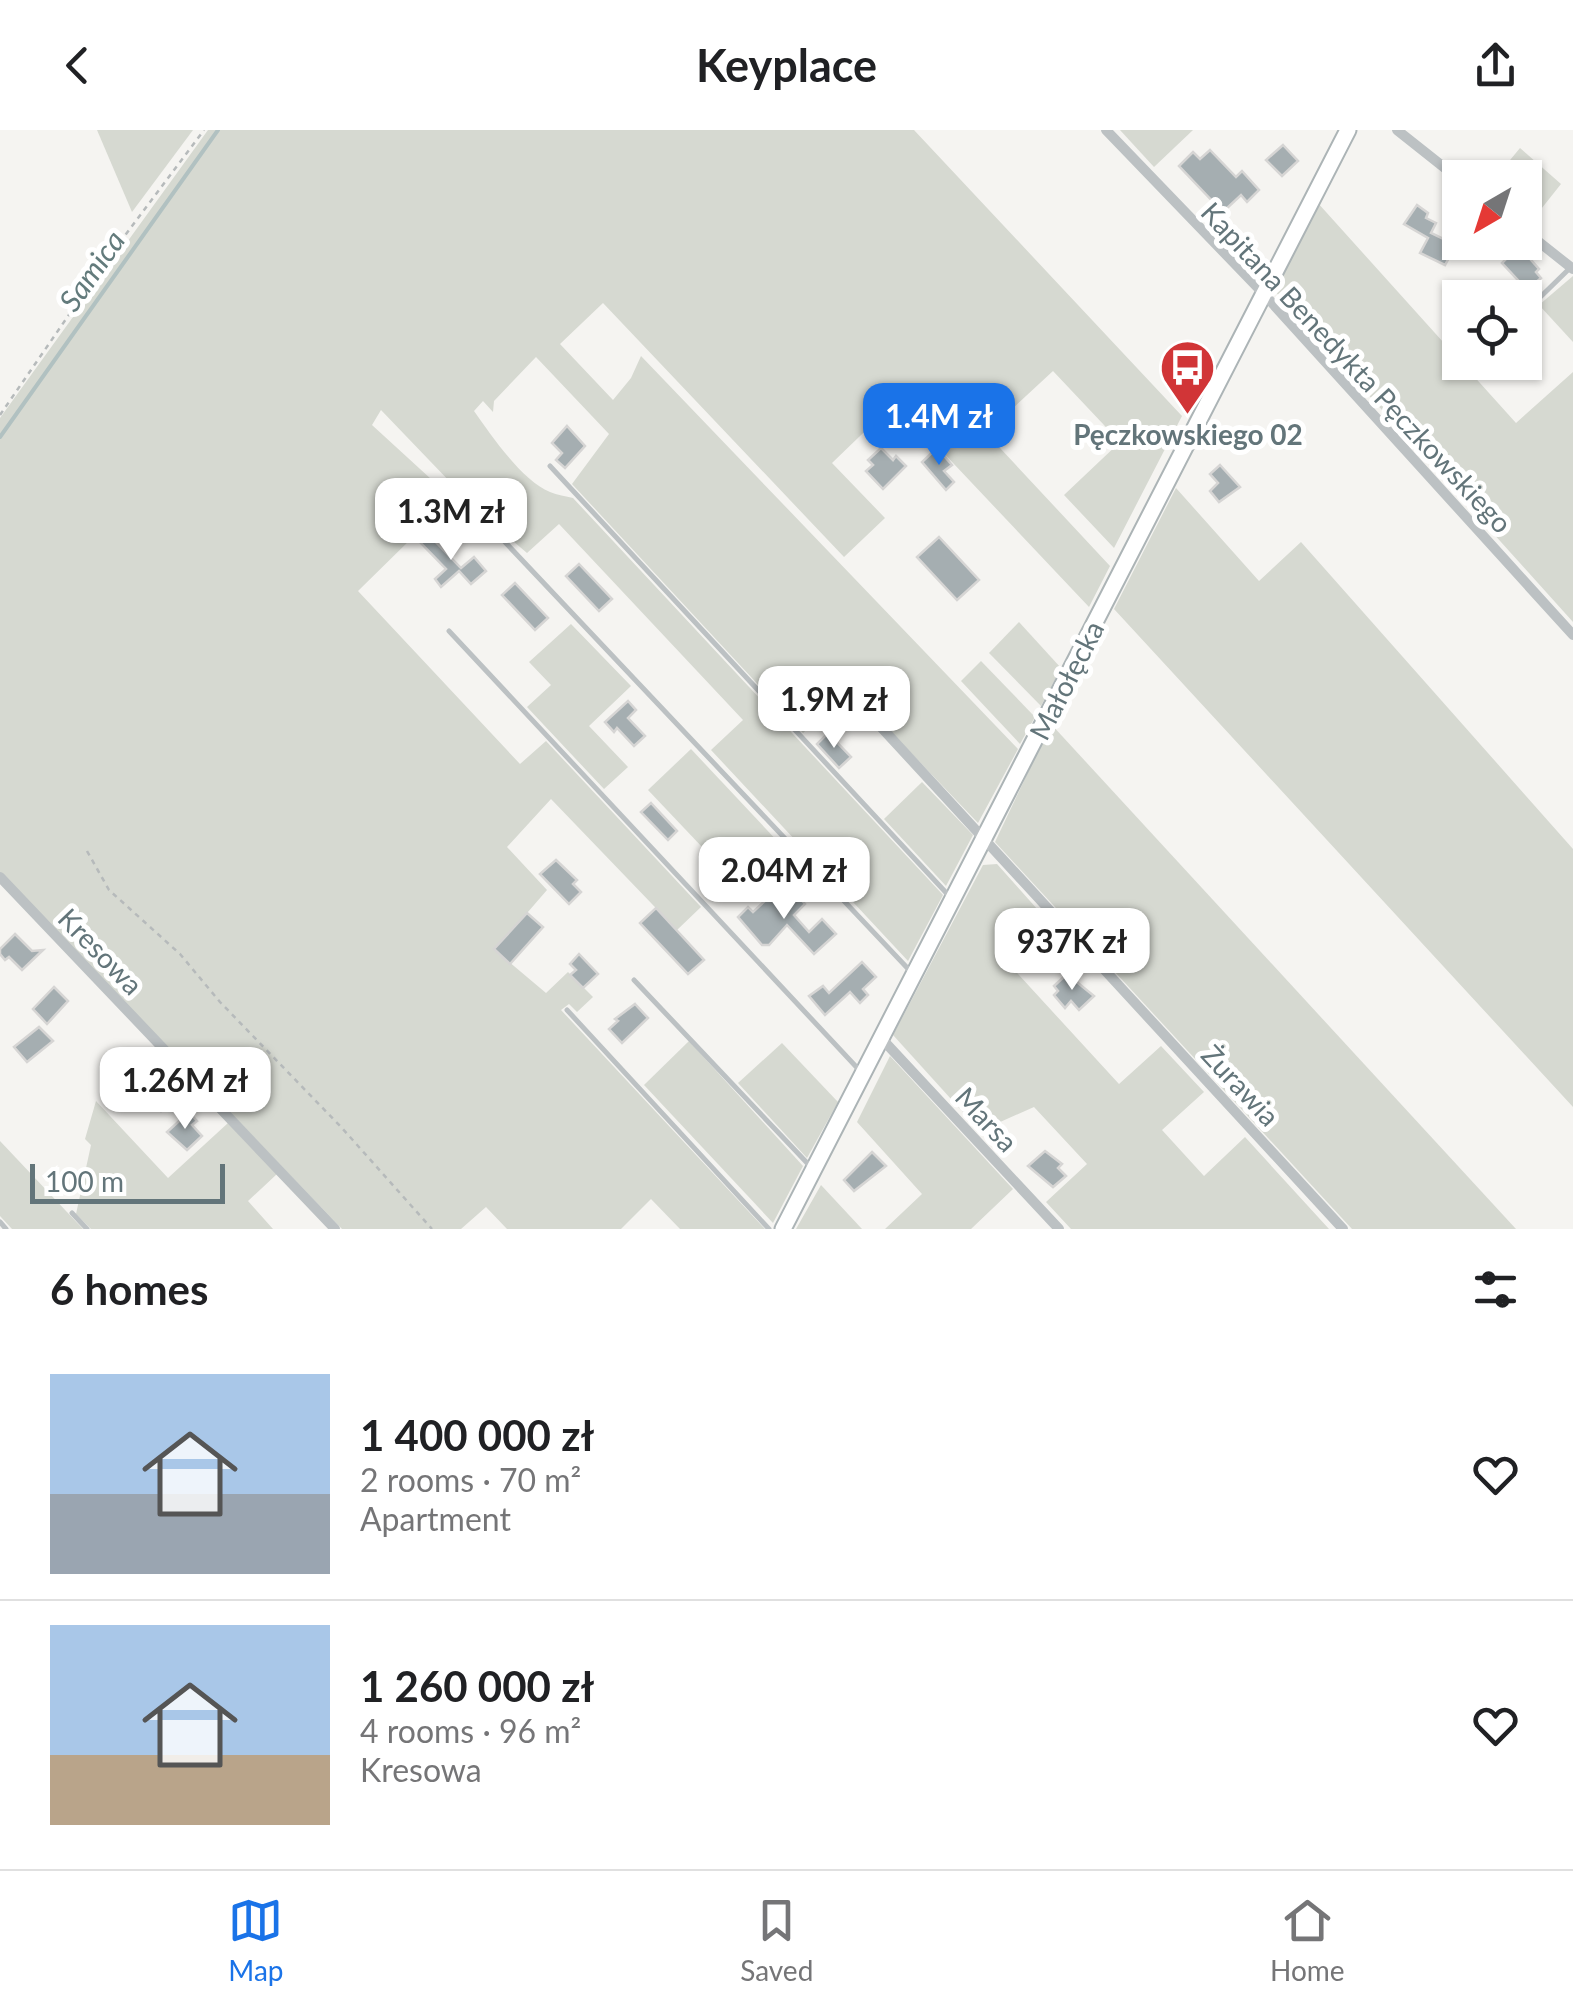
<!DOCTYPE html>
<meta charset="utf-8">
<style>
:root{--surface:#fff;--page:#f6f6f6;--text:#202124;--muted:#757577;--line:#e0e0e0;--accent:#1a73e8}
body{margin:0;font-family:Lato,sans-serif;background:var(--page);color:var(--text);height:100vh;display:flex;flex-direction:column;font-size:38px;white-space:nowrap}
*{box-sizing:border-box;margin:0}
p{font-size:32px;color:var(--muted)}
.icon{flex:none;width:55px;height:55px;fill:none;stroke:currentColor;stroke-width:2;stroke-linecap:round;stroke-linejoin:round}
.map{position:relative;height:1099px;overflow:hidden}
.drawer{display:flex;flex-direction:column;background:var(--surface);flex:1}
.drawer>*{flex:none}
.needle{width:65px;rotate:219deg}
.fabs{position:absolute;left:1442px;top:30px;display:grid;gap:20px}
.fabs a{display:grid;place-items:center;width:100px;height:100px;border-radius:0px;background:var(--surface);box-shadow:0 2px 8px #0004;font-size:50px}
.scale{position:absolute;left:30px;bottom:25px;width:195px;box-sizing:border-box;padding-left:10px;border:5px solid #63757a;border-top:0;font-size:28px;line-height:35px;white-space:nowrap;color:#63757a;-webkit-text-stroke:8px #fff;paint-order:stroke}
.price{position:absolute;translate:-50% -85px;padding:0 22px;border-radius:20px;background:#fff;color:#222;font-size:32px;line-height:65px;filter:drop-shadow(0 2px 5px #0008)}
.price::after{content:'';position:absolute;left:50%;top:60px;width:30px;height:22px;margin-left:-15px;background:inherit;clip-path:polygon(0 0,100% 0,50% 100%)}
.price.active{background:var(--accent);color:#fff}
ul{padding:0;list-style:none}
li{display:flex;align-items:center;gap:30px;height:250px;padding:0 50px}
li+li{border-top:2px solid var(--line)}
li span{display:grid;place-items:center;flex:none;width:280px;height:200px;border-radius:0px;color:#555}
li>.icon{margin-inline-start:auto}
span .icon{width:120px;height:120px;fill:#fffc;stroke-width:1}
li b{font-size:42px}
h2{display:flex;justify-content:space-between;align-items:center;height:120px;padding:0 50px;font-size:42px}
header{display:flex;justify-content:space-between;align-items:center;height:130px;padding:0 50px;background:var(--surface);font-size:45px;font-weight:700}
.menu{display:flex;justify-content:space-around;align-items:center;height:140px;border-top:2px solid var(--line);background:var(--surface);font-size:28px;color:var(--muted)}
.menu a{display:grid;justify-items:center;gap:5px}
.menu .active{color:var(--accent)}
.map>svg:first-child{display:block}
</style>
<header><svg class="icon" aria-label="back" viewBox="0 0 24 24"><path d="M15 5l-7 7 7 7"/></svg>Keyplace<svg class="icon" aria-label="share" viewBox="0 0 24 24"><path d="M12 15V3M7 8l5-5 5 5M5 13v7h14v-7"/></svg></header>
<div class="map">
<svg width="1573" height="1099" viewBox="0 0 1573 1099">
<rect width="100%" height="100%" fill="#f5f4f1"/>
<g fill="#d6d9d1">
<path d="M97,0H193L132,82Z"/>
<path d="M208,0H914L1182,286L1114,418L1064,365L1120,312L1053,241L986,303L1110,436L1089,477L903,280H887L832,333L885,388L844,427L603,173L560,214L613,270L631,248L641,226L1018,619L978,693L850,559L803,603L572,354L609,304L536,227L494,271L493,282L483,271L474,281C491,305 522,351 550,362C557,365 566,366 573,368L943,765L908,831L711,620L743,590L559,394L527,423L477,380L381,280L372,295L455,371L448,378L436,375L413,407L358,461L520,634L546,611L701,777L677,800L551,669L507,717L547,760L495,820L546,863L568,842L593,867L577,882L569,874L561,880L765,1099H680L651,1069L621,1099H507L486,1077L461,1099H342L0,743V288Z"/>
<path d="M1120,0H1193L1154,37Z"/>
<path d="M1520,18L1561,54L1530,93L1525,89V48L1496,47Z"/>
<path d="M1317,72L1516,293L1573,242V492L1273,159Z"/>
<path d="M1573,146V212L1539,175Z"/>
<path d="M1176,358L1259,451L1301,412L1573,719V977L1114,479Z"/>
<path d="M1019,492L1061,538L1041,576L989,523Z"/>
<path d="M571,494L631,556L589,596L628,637L604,659L527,577L551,555L529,532Z"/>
<path d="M981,531L1035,587L1020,614L961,551Z"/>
<path d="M1051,594L1516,1099H1352L995,712Z"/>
<path d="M691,619L781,715L739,756L648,660Z"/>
<path d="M922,652L973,705L946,756L884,689Z"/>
<path d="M997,734L1038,780L996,820L1119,954L1161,916L1204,962L1162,1000L1204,1046L1245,1007L1329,1099H1071L1046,1072L1087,1034L1034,977L980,1001L893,905L983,735Z"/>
<path d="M689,911L803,1036L773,1093L644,955Z"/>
<path d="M782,913L838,972L807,1028L738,953Z"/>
<path d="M890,926L1013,1059L971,1099H885L922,1064L857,992Z"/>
<path d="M96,971L168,1048L228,993L277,1044L248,1071L273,1099H91L76,1084L91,1015L85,1009Z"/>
<path d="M0,1011L83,1099H12L0,1086Z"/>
<path d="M821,1055L862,1099H796Z"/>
</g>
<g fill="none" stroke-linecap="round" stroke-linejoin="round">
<path stroke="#b1c1c1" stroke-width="4" d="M0,307L218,0"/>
</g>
<g fill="#a5aeb1" stroke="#d6d5d4" stroke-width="2.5">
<path d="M1283,15L1298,31L1282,46L1266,30Z"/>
<path d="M1210,20L1236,47L1242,41L1259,60L1247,72L1241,65L1225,80L1220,75L1218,77L1179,36L1193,22L1200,29Z"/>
<path d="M1417,75L1428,83L1426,88L1436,93L1431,103L1456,115L1445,135L1420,123L1428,108L1404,94Z"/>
<path d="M1524,122L1539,139L1536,142L1541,148L1527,160L1502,133L1512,123L1516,128Z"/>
<path d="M567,296L585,316L565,338L556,330L562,323L552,313Z"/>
<path d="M881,318L893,330L896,326L906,336L883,359L866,341L873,335L868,330Z"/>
<path d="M937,318L952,335L944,341L954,352L946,360L922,332Z"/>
<path d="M1220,335L1240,357L1219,372L1210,361L1218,353L1210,344Z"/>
<path d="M425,401L461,438L474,427L486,441L471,454L459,441L441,457L435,449L446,439L417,409Z"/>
<path d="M939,407L979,450L957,470L917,427Z"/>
<path d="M579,434L612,469L599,481L566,446Z"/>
<path d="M515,453L548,488L535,500L502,465Z"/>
<path d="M628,571L636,580L628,588L645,606L634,616L617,598L614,602L605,592Z"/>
<path d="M828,603L851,627L839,638L817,614Z"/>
<path d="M651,673L677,701L668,710L641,682Z"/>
<path d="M556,730L577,750L573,754L581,762L569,774L540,744Z"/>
<path d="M780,757L792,770L797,765L805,774L794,785L809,802L822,789L836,804L814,824L787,795L769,815H762L738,787L748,777L753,782Z"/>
<path d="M656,778L704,830L688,844L640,793Z"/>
<path d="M527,783L543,797L510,834L494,819Z"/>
<path d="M1032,796L1052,818L1039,829L1019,808Z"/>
<path d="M15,804L32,821L43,820L22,840L9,827L5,830L0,824V819Z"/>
<path d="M579,824L598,844L583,858L570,845L576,840L570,834Z"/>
<path d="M862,832L876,847L863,859L868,865L860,873L850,862L825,885L809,866L823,856L829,863Z"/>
<path d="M1067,844L1094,866L1079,880L1071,871L1065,878L1054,865L1058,861L1054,856Z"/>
<path d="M54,857L68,871L47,894L33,879Z"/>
<path d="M635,874L648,888L622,913L609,899L618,891L615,889Z"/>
<path d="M39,897L53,911L27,932L14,917Z"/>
<path d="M139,920L172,952L168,956L177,967L161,981L141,962L143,960L122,936L128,926Z"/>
<path d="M189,982L197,991L192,995L202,1006L187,1020L167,1002Z"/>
<path d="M1045,1021L1062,1034L1058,1038L1066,1046L1053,1057L1028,1036Z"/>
<path d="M872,1022L886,1036L854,1061L844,1050Z"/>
</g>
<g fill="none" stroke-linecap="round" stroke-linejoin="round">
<defs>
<path id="secondary" d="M783,1099L1348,0"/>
</defs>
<use href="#secondary" stroke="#acb4b6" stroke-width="19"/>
<g stroke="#b6babb" stroke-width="2.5" stroke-dasharray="5 5" stroke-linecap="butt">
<path d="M0,285L108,128L204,0"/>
<path d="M87,721L109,760L180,824L220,872L342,998L432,1099"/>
</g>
<g stroke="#bcc1c3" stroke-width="5">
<path d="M1525,182L1569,139"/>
<path d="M550,336L951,768"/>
<path d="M504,411L913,844"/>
<path d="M449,501L862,943"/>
<path d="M634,850L810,1036"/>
<path d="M567,880L769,1099"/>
<path d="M72,1083L87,1099"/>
<path d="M0,1092L6,1099"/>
</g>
<g stroke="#bcc1c3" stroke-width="10">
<path d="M1106,0L1263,163L1573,505"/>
<path d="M1397,0L1460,50"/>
<path d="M1525,101L1573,139"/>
<path d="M869,584L1343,1099"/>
<path d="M0,747L335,1099"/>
<path d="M882,909L1059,1099"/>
</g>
<use href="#secondary" stroke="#fff" stroke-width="15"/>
</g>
<defs>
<symbol id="bus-pin" viewBox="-11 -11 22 30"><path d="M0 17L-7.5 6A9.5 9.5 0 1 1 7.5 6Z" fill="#d13537" stroke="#fff"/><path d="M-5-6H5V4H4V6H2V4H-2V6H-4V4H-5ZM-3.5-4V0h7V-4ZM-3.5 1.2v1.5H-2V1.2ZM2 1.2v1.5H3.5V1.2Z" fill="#fff"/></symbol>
</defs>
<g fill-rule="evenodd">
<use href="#bus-pin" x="1156" y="206" width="63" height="86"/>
</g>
<g text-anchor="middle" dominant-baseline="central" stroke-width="10" stroke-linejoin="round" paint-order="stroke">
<g font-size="28" fill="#63757a" stroke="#fff">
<text transform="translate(1357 237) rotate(47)">Kapitana Benedykta Pęczkowskiego</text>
<text transform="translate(1066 550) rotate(-63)">Małołęcka</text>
<text transform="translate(101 821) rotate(46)">Kresowa</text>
<text transform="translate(1241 955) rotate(47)">Żurawia</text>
<text transform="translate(987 989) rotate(47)">Marsa</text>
</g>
<g font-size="28" font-weight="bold" fill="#63757a" stroke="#fff">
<text x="1188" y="304">Pęczkowskiego 02</text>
</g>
<g font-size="30" font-style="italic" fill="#637b7c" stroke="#fff">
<text transform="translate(91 140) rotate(-55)">Samica</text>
</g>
</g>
</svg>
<div class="fabs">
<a><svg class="needle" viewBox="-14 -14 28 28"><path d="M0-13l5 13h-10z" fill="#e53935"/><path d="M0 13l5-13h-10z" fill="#757577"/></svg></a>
<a><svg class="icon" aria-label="locate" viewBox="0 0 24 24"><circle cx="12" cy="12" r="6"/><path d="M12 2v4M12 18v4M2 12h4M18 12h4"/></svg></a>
</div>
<div class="scale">100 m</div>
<b class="price active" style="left:939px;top:338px">1.4M zł</b>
<b class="price" style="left:451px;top:433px">1.3M zł</b>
<b class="price" style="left:834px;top:621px">1.9M zł</b>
<b class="price" style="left:784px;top:792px">2.04M zł</b>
<b class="price" style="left:1072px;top:863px">937K zł</b>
<b class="price" style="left:185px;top:1002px">1.26M zł</b>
</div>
<section class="drawer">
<h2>6 homes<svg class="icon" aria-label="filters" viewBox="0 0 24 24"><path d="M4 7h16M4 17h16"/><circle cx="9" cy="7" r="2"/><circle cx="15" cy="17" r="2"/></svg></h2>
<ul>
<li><span style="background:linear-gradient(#a9c7e8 60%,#9aa5b1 0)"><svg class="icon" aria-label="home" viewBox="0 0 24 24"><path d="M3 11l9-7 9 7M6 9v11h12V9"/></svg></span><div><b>1 400 000 zł</b><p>2 rooms · 70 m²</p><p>Apartment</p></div><svg class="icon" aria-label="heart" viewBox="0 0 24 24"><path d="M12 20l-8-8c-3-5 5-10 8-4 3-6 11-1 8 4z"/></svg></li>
<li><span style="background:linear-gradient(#a9c7e8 65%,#b9a48a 0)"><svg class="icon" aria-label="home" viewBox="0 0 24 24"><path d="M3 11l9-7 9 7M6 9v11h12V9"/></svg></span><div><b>1 260 000 zł</b><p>4 rooms · 96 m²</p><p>Kresowa</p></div><svg class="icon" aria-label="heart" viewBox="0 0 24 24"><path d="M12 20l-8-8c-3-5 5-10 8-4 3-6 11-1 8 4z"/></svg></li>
</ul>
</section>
<nav class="menu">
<a class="active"><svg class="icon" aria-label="map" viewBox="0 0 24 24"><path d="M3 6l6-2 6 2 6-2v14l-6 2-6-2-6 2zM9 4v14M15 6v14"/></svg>Map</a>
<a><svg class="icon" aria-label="saved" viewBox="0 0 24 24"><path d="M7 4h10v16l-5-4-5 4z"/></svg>Saved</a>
<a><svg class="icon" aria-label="home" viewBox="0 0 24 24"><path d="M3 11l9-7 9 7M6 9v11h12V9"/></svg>Home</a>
</nav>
